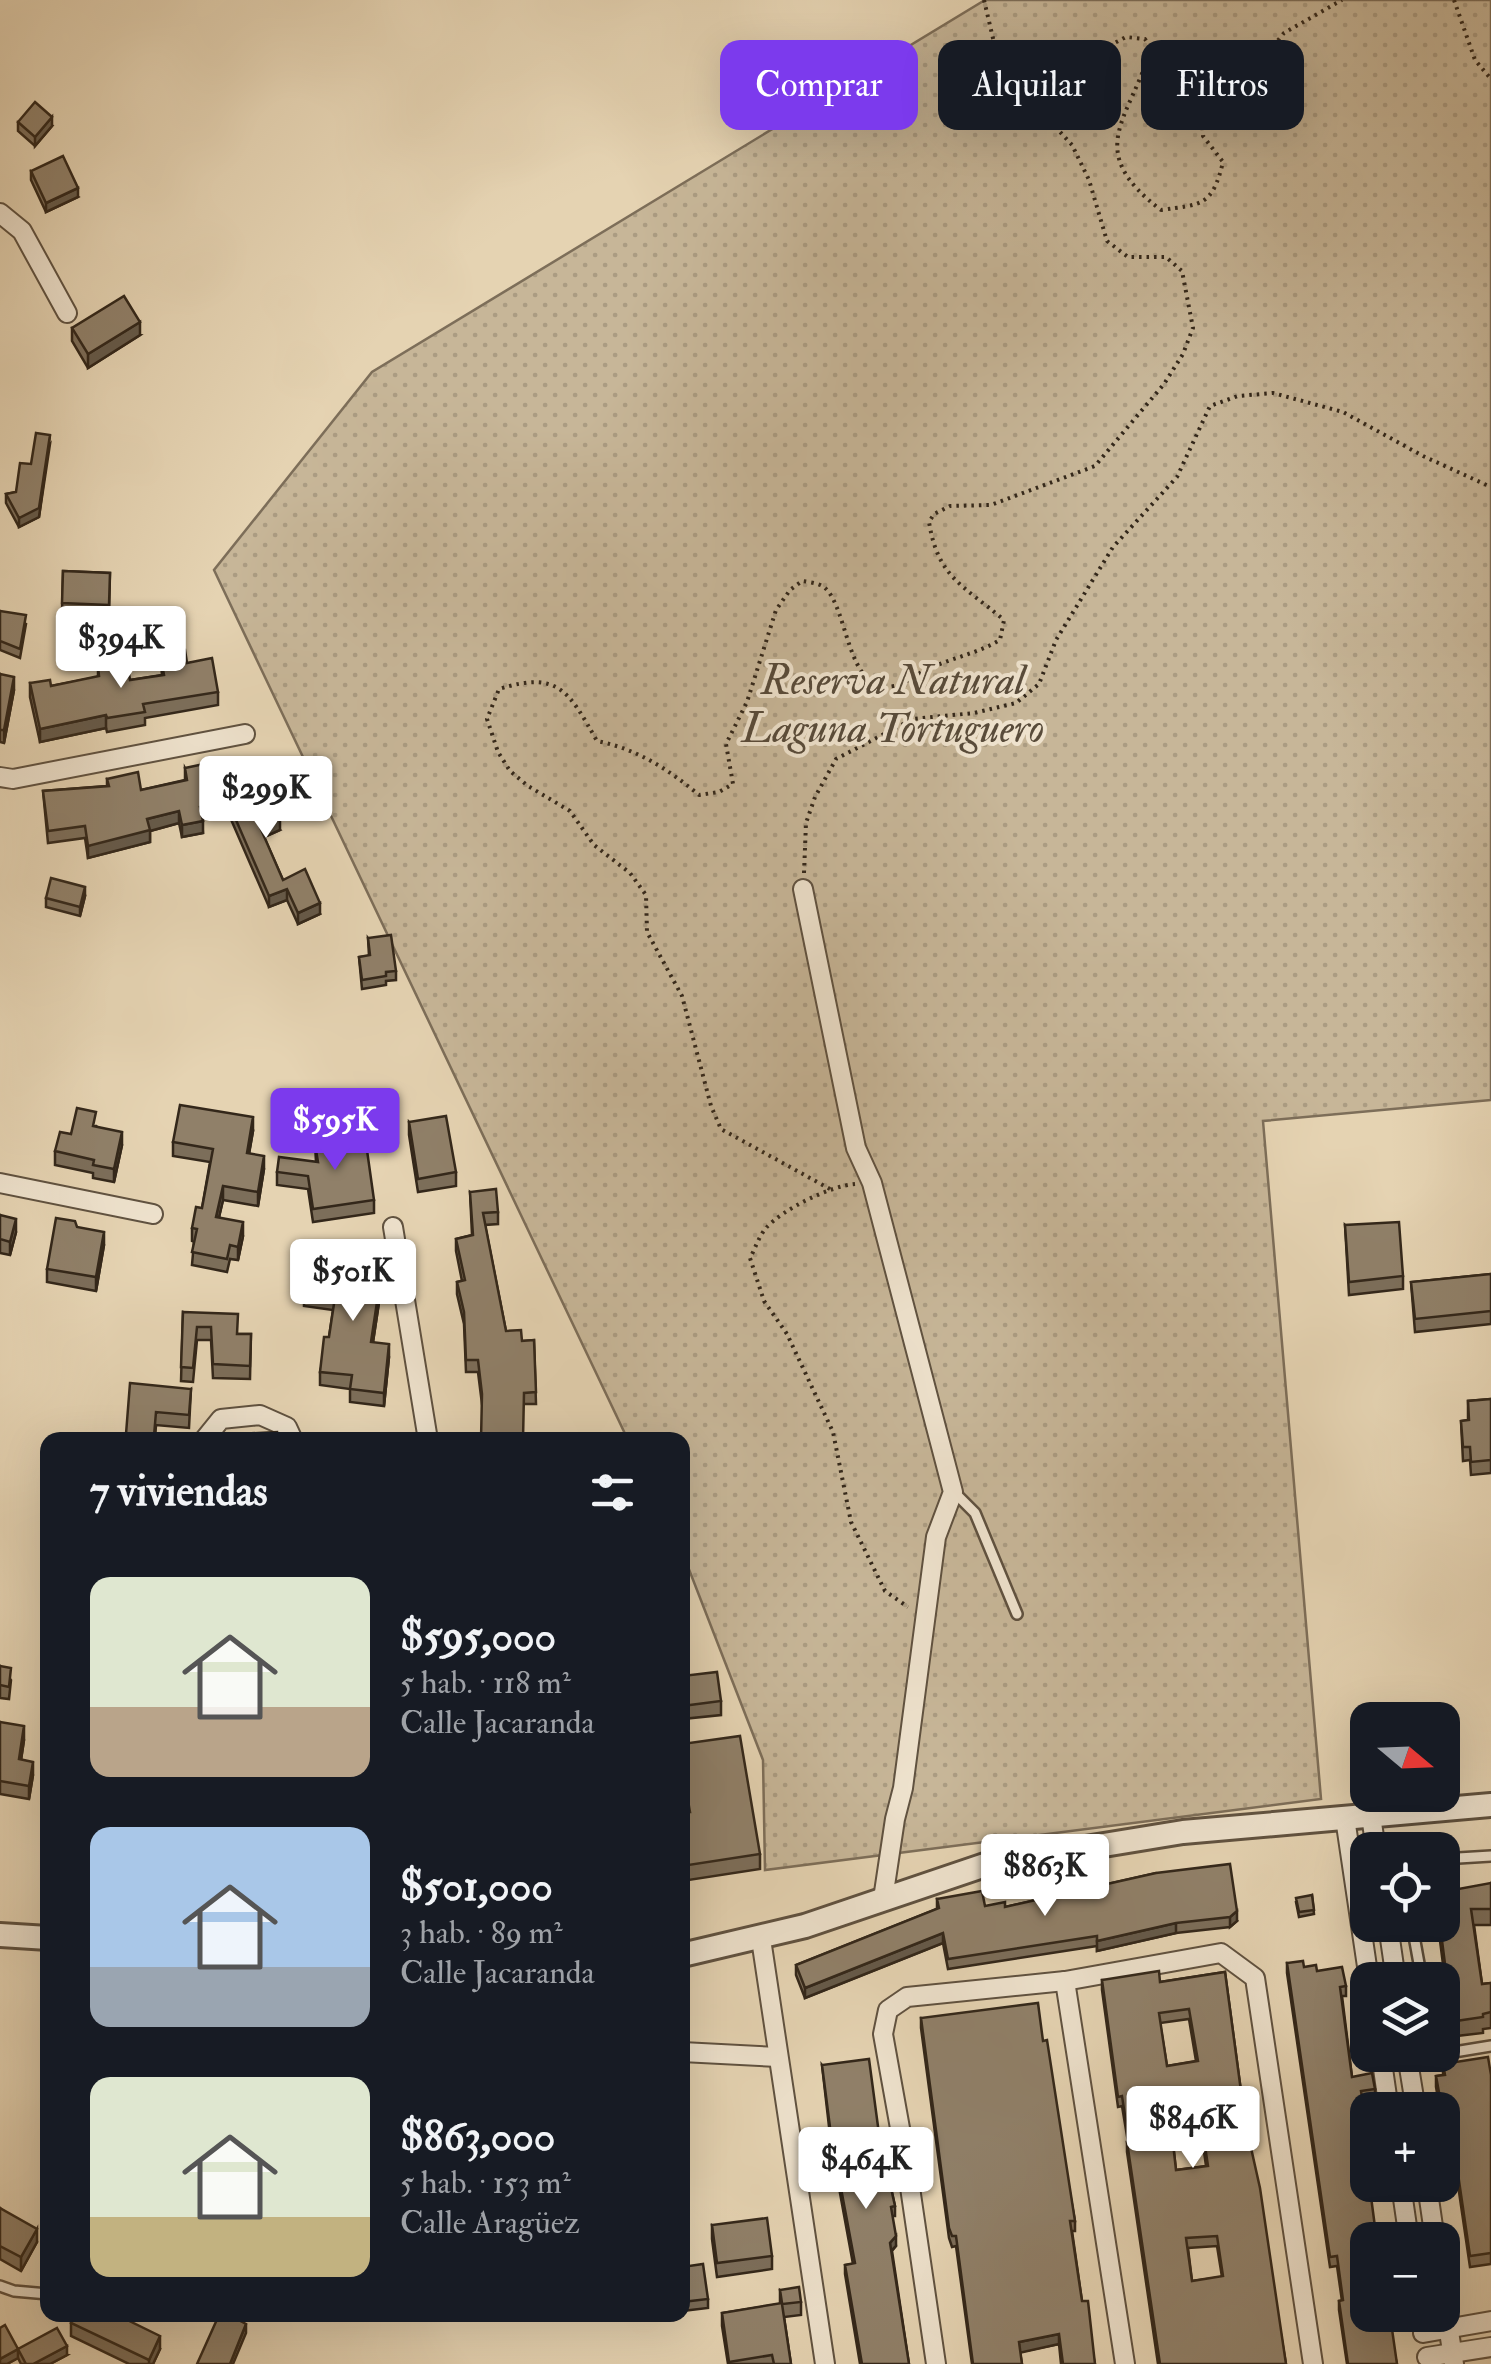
<!DOCTYPE html>
<html lang="es">
<meta charset="utf-8">
<style>
:root{--surface:#171b24;--page:#20242c;--text:#f1f3f6;--muted:#9ea1a6;--accent:#7c3aed}
body{margin:0;font-family:"IM FELL Double Pica",serif;background:var(--page);color:var(--text);height:100vh;display:flex;flex-direction:column;font-size:38px;white-space:nowrap}
*{box-sizing:border-box;margin:0}
p{font-size:32px;color:var(--muted)}
.icon{flex:none;width:55px;height:55px;fill:none;stroke:currentColor;stroke-width:2;stroke-linecap:round;stroke-linejoin:round}
.map{position:relative;flex:1;overflow:hidden}
.details{position:absolute;left:40px;top:1432px;width:650px;height:890px;display:flex;flex-direction:column;background:var(--surface);border-radius:20px;box-shadow:0 10px 40px #0002}
.details>*{flex:none}
.top-card{position:absolute;left:720px;top:40px;width:620px;height:90px;display:flex;gap:20px}
.needle{width:65px;rotate:109deg}
.fabs{position:absolute;left:1350px;top:1702px;display:grid;gap:20px}
.fabs a{display:grid;place-items:center;width:110px;height:110px;border-radius:20px;background:var(--surface);box-shadow:0 10px 40px #0002;font-size:50px}
.price{position:absolute;translate:-50% -85px;padding:0 22px;border-radius:10px;background:#fff;color:#222;font-size:32px;line-height:65px;filter:drop-shadow(0 2px 5px #0008)}
.price::after{content:'';position:absolute;left:50%;top:60px;width:30px;height:22px;margin-left:-15px;background:inherit;clip-path:polygon(0 0,100% 0,50% 100%)}
.price.selected{background:var(--accent);color:#fff}
ul{padding:0;list-style:none}
li{display:flex;align-items:center;gap:30px;height:250px;padding:0 50px}
li span{display:grid;place-items:center;flex:none;width:280px;height:200px;border-radius:20px;color:#555}
li>.icon{margin-inline-start:auto}
span .icon{width:120px;height:120px;fill:#fffc;stroke-width:1}
li b{font-size:42px}
h2{display:flex;justify-content:space-between;align-items:center;height:120px;padding:0 50px;font-size:42px}
.tag{padding:0 35px;border-radius:20px;background:var(--surface);box-shadow:0 10px 40px #0002;font-size:35px;line-height:90px}
.tag.selected{background:var(--accent);color:#fff}
.map>svg:first-child{display:block}
</style>
<div class="map">
<svg width="1491" height="2364" viewBox="0 0 1491 2364">
<defs>
<pattern id="grass-dots" width="8" height="8" patternUnits="userSpaceOnUse" patternTransform="scale(2.5)"><rect width="8" height="8" fill="#c7b698"/><path d="M2 2h.1M6 6h.1" fill="none" stroke="#ab9c82" stroke-width="1.8" stroke-linecap="round"/></pattern>
</defs>
<rect width="100%" height="100%" fill="#e5d3b2"/>
<filter id="stains"><feTurbulence type="fractalNoise" baseFrequency=".002" numOctaves="4"/><feColorMatrix values="0 0 0 0 .2 0 0 0 0 .09 0 0 0 0 .02 0 0 0 .5 -.17"/></filter>
<radialGradient id="worn" r=".72"><stop offset=".6" stop-color="#630" stop-opacity="0"/><stop offset="1" stop-color="#630" stop-opacity=".3"/></radialGradient>
<path fill="url(#grass-dots)" stroke="#7d6e59" stroke-width="2.5" d="M985,0H1491V1100L1263,1121L1321,1799L765,1870L763,1760L683,1554L682,1440H628L214,570L372,372Z"/>
<g fill="none" stroke-linecap="round" stroke-linejoin="round">
<defs>
<g id="service">
<path d="M955,1493L975,1513L1017,1614"/>
<path d="M1442,1859L1491,1856"/>
<path d="M1412,1925L1422,1980"/>
<path d="M1442,2054L1491,2046"/>
<path d="M1382,2064L1436,2055"/>
<path d="M0,2286L14,2291L48,2294"/>
</g>
<g id="minor">
<path d="M0,213L22,231L67,313"/>
<path d="M0,777L13,779L245,734"/>
<path d="M803,889L856,1148L872,1183L953,1492L936,1537L903,1788L895,1819L883,1899"/>
<path d="M0,1183L153,1214"/>
<path d="M393,1227L428,1440"/>
<path d="M204,1440L221,1419L260,1415L287,1427L293,1440"/>
<path d="M1371,1816L1376,1850"/>
<path d="M1345,1818L1369,1980"/>
<path d="M1388,1925L1396,1980"/>
<path d="M761,1939L825,2364"/>
<path d="M1065,1981L1125,2364"/>
<path d="M682,2052L778,2057"/>
<path d="M1381,2055L1389,2110"/>
<path d="M1407,2055L1416,2110"/>
<path d="M1401,2185L1409,2240"/>
<path d="M1427,2185L1435,2240"/>
<path d="M1442,2286L1454,2364"/>
<path d="M1423,2333L1491,2321"/>
<path d="M1427,2357L1491,2347"/>
<path d="M936,2364L907,2167L883,2034L888,2010L907,1997L1065,1981L1221,1953L1255,1978L1313,2364"/>
</g>
<g id="tertiary">
<path d="M0,1935L48,1938"/>
<path d="M682,1955L805,1926L988,1864L1183,1832L1491,1805"/>
</g>
</defs>
<use href="#service" stroke="#605240" stroke-width="14"/>
<use href="#minor" stroke="#605240" stroke-width="22"/>
<use href="#tertiary" stroke="#605240" stroke-width="28"/>
<g stroke="#33271a" stroke-width="4" stroke-dasharray="2.5 5" stroke-linecap="butt">
<path d="M984,0L996,51L1008,73L1045,93"/>
<path d="M1454,0L1475,60L1491,79"/>
<path d="M804,873L806,823L815,797L836,759L913,719L974,713L1016,703L1039,684L1056,640L1113,547L1177,477L1210,406L1238,396L1273,393L1343,412L1423,456L1491,487"/>
<path d="M855,1184C830,1186 783,1209 766,1228C759,1236 755,1249 750,1258L764,1301L787,1334L833,1432L851,1522L885,1591L908,1607"/>
<path d="M830,1189L721,1129L711,1106L682,996L647,932L646,895L630,873L594,845L570,811L528,786L510,771L498,752L487,719L499,689C559,670 569,692 597,741C637,749 668,769 699,795L719,792L733,784L726,744L747,702L776,610L790,590L802,581C809,582 818,583 824,587C849,607 846,696 894,686C906,684 917,673 928,669C952,658 978,653 1000,640L1004,620C963,585 938,578 929,522L934,514L950,506L991,505L1095,466L1164,384L1183,354L1193,328L1182,271L1166,257H1128L1107,241L1089,180L1072,145L1051,122L1045,93L1054,77L1076,63L1126,37L1145,39L1151,48C1130,120 1082,150 1161,210C1202,204 1212,207 1223,162L1203,136L1202,122L1212,107L1266,55L1284,33L1342,0"/>
</g>
<use href="#service" stroke="#eee2cd" stroke-width="9"/>
<use href="#minor" stroke="#eee2cd" stroke-width="18"/>
<use href="#tertiary" stroke="#eee2cd" stroke-width="22"/>
</g>
<g fill="#7c6e5a" stroke="#33271a" stroke-width="2.5" fill-rule="evenodd">
<path d="M18,122L52,126L35,146L18,131Z"/>
<path d="M31,171L78,197L46,212L31,180Z"/>
<path d="M72,328L140,335L88,368L72,341Z"/>
<path d="M50,444L39,517L19,527L6,503V494L16,492L31,464Z"/>
<path d="M63,571L110,573L109,614L62,612Z"/>
<path d="M0,611L26,624L20,658L0,650Z"/>
<path d="M160,654L187,663L218,692V705L145,718V725L107,732L106,728L40,742L30,697V683L51,686L98,677V667L130,680L162,675Z"/>
<path d="M0,674L14,690L4,743L0,742Z"/>
<path d="M185,768L212,816L202,818L203,833L182,837L179,823L150,831V842L88,858L85,838L48,843L43,791L107,786V779L141,790L185,780Z"/>
<path d="M223,790L280,830L264,837L283,880L320,914L298,924L287,900L269,907L223,801Z"/>
<path d="M85,896L80,916L46,907V898Z"/>
<path d="M368,938L396,971V980L386,981V985L362,989L359,957L369,956Z"/>
<path d="M409,1122L456,1172V1186L418,1192L409,1135Z"/>
<path d="M96,1126L122,1145L114,1182L93,1178V1173L55,1165V1151L71,1134Z"/>
<path d="M253,1131L249,1153L264,1169L258,1206L223,1200L219,1217L243,1236L238,1260L230,1259L227,1272L192,1265L194,1242L192,1241V1228L202,1208L210,1162L173,1156V1142Z"/>
<path d="M315,1144L374,1200V1213L313,1222L308,1189L277,1185V1172L316,1162Z"/>
<path d="M470,1192L498,1212V1224L485,1225L506,1331L522,1341L534,1340L536,1404H482L478,1372H466L464,1324L457,1294V1282L462,1281L456,1251V1239L472,1235Z"/>
<path d="M0,1215L16,1232L10,1255L0,1253Z"/>
<path d="M1345,1225L1403,1276V1289L1349,1295Z"/>
<path d="M77,1227L104,1245L96,1291L47,1282V1269Z"/>
<path d="M351,1274L383,1276L373,1342L389,1357L384,1406L350,1402V1389L320,1385V1372L329,1337L333,1310L304,1306V1293Z"/>
<path d="M1491,1274V1324L1415,1332L1411,1282Z"/>
<path d="M183,1312L238,1334H251L250,1379L213,1378L211,1340H197L193,1382L181,1381Z"/>
<path d="M191,1389L189,1428L156,1425L155,1440H126V1434Z"/>
<path d="M1491,1399V1473L1471,1475L1470,1460L1463,1461L1461,1421L1468,1420V1401Z"/>
<path d="M0,1666L11,1680L9,1699L0,1698Z"/>
<path d="M682,1676L721,1701V1715L682,1719Z"/>
<path d="M0,1722L24,1740L21,1760L33,1775L29,1799L0,1794Z"/>
<path d="M682,1744L760,1854V1869L688,1880L685,1918H682V1812H688L682,1782Z"/>
<path d="M1156,1873L1237,1921L1230,1927L1176,1933L1097,1951V1946L948,1969L943,1943L805,1998L796,1975V1965L937,1909V1899L985,1906L1005,1907Z"/>
<path d="M1491,1883V1925H1474L1482,1984L1491,1983V2028L1483,2029V2033L1456,2036L1455,2027H1451L1438,1925H1442Z"/>
<path d="M1312,1895L1314,1914L1299,1917L1296,1902Z"/>
<path d="M1287,1963L1304,1967L1346,1986V1996H1342L1352,2077L1375,2089V2098L1362,2100V2106L1358,2107L1368,2240L1397,2364H1347L1339,2310V2301H1342L1337,2266L1330,2267L1287,1973Z"/>
<path d="M1225,1972L1245,2121L1286,2364H1158L1127,2152V2142H1128L1122,2106L1118,2107L1102,1990V1980L1160,1982ZM1189,2019L1196,2061L1167,2066L1160,2023ZM1201,2130L1206,2166L1176,2170L1172,2135ZM1217,2246L1222,2277L1192,2281L1188,2248Z"/>
<path d="M921,2018L1043,2041L1075,2221V2231H1072L1082,2301L1095,2364H1061L1059,2344L1020,2352L1022,2364H972L956,2246L952,2247L949,2238L921,2028Z"/>
<path d="M1443,2064L1491,2075V2264L1470,2267L1458,2185L1444,2187L1442,2154H1448L1442,2123V2110H1440L1436,2087V2076L1443,2075Z"/>
<path d="M822,2065L879,2134L895,2206V2216H892L896,2246L892,2251L909,2364H860L845,2274V2265L853,2264L831,2144Z"/>
<path d="M0,2208L37,2242L21,2271L0,2259Z"/>
<path d="M712,2225L772,2256V2269L717,2277L712,2239Z"/>
<path d="M682,2267L708,2299V2308L682,2311Z"/>
<path d="M780,2290L801,2302V2315L784,2317L791,2364H728L722,2326V2313L780,2304Z"/>
<path d="M71,2323L160,2349L153,2364H129L71,2336Z"/>
<path d="M18,2349L67,2355L50,2364H21L18,2358L7,2364H0Z"/>
</g>
<g fill="#655a4a" stroke="#33271a" stroke-width="2.5">
<path d="M52,117V126L35,146V137Z"/>
<path d="M78,188V197L46,212V203Z"/>
<path d="M140,322V335L88,368V354Z"/>
<path d="M50,435L39,517L19,527V518Z"/>
<path d="M14,677V690L4,743V730Z"/>
<path d="M106,715V728L40,742V729Z"/>
<path d="M212,804V816L200,819V807Z"/>
<path d="M179,811V823L150,831V842L88,858V846L147,819Z"/>
<path d="M280,819V830L260,839V827Z"/>
<path d="M203,821V833L182,837V825Z"/>
<path d="M85,887V896L80,916V907Z"/>
<path d="M287,889V900L269,907V896Z"/>
<path d="M320,903V914L298,924V913Z"/>
<path d="M253,1117V1131L247,1166V1153Z"/>
<path d="M122,1132V1145L114,1182V1169Z"/>
<path d="M264,1156V1169L258,1206V1192Z"/>
<path d="M223,1186V1200L216,1230V1217Z"/>
<path d="M16,1219V1232L10,1255V1242Z"/>
<path d="M243,1222V1236L238,1260V1247Z"/>
<path d="M104,1232V1245L96,1291V1277Z"/>
<path d="M383,1262V1276L371,1355V1342Z"/>
<path d="M389,1344V1357L384,1406V1393Z"/>
<path d="M24,1726V1740L19,1773V1759Z"/>
<path d="M33,1762V1775L29,1799V1786Z"/>
<path d="M1237,1911V1921L1230,1927V1917Z"/>
<path d="M1176,1923V1933L1097,1951V1941Z"/>
<path d="M943,1933V1943L805,1998V1988Z"/>
<path d="M37,2229V2242L21,2271V2257Z"/>
<path d="M896,2236V2246L890,2252V2243Z"/>
<path d="M246,2324V2333L233,2364H230Z"/>
<path d="M1059,2334V2344L1019,2353V2342Z"/>
<path d="M160,2336V2349L153,2364H149V2360Z"/>
<path d="M67,2346V2355L50,2364H33Z"/>
<path d="M18,2349V2358L7,2364H0V2359Z"/>
</g>
<g fill="#908069" stroke="#33271a" stroke-width="2.5" fill-rule="evenodd">
<path d="M35,102L52,117L35,137L18,122Z"/>
<path d="M63,156L78,188L46,203L31,171Z"/>
<path d="M124,296L140,322L88,354L72,328Z"/>
<path d="M36,433L50,435L39,508L19,518L6,494L16,492L20,463L31,464Z"/>
<path d="M63,571L110,573L109,605L62,603Z"/>
<path d="M0,611L26,615L20,649L0,641Z"/>
<path d="M185,650L187,663L212,658L218,692L143,704L145,712L107,718L106,715L40,729L30,683L50,680L51,686L99,676L98,667L127,661L130,680L164,675L160,654Z"/>
<path d="M0,674L14,677L4,730H0Z"/>
<path d="M204,764L212,804L200,807L203,821L182,825L179,811L147,819L150,830L88,846L85,826L48,831L43,791L109,786L107,779L138,772L141,790L187,780L185,768Z"/>
<path d="M261,774L280,819L260,827L283,880L305,869L320,903L298,913L287,889L269,896L223,790Z"/>
<path d="M51,878L85,887L80,907L46,898Z"/>
<path d="M391,935L396,971L386,972V976L362,980L359,957L370,955L368,938Z"/>
<path d="M180,1105L253,1117L247,1153L264,1156L258,1192L223,1186L216,1217L243,1222L238,1247L230,1245L227,1259L192,1252L197,1229L192,1228L196,1207L202,1208L213,1149L173,1142Z"/>
<path d="M77,1108L96,1112L93,1126L122,1132L114,1169L93,1165L94,1160L55,1151L60,1132L71,1134Z"/>
<path d="M446,1116L456,1172L418,1179L409,1122Z"/>
<path d="M365,1136L374,1200L313,1209L308,1176L277,1172L279,1157L318,1162L315,1144Z"/>
<path d="M496,1189L498,1212L483,1213L506,1331L521,1330L522,1341L534,1340L536,1392L524,1393L523,1440H481L482,1394L478,1360H466L464,1312L457,1282L465,1280L456,1239L473,1235L470,1192Z"/>
<path d="M0,1215L16,1219L10,1242L0,1239Z"/>
<path d="M56,1218L75,1221L77,1227L104,1232L96,1277L47,1269Z"/>
<path d="M1399,1222L1403,1276L1349,1282L1345,1225Z"/>
<path d="M353,1258L383,1262L371,1342L389,1344L384,1393L350,1389L352,1375L320,1372L324,1337H329L335,1297L304,1293L308,1268L351,1274Z"/>
<path d="M1491,1274V1311L1415,1319L1411,1282Z"/>
<path d="M183,1312L238,1314L237,1334H251L250,1366L213,1364L211,1327H197L193,1368L181,1367Z"/>
<path d="M130,1383L191,1389L189,1415L156,1412L154,1436L126,1434Z"/>
<path d="M1491,1399V1460L1471,1462L1470,1447H1463L1461,1421L1469,1420L1468,1401Z"/>
<path d="M277,1432V1440H217V1435Z"/>
<path d="M0,1666L11,1668L9,1687L0,1685Z"/>
<path d="M717,1672L721,1701L682,1706V1676Z"/>
<path d="M0,1722L24,1726L19,1759L33,1762L29,1786L0,1781Z"/>
<path d="M740,1736L760,1854L688,1865L685,1904H682V1812H690L682,1767V1744Z"/>
<path d="M1230,1864L1237,1911L1230,1917L1176,1923L1097,1941V1936L948,1959L943,1933L805,1988L796,1965L939,1908L937,1899L982,1891L985,1906L1005,1902V1907L1156,1873Z"/>
<path d="M1491,1883V1909H1471L1482,1984L1491,1983V2012L1483,2014V2017L1456,2021L1455,2011H1451L1440,1925H1442V1892Z"/>
<path d="M1312,1895L1314,1910L1299,1912L1296,1898Z"/>
<path d="M1303,1961L1304,1967L1316,1965L1317,1971L1342,1967L1346,1986L1340,1987L1352,2077L1372,2073L1375,2089L1361,2091L1362,2097L1357,2098L1367,2189H1370L1375,2227L1381,2226L1382,2240H1368V2315H1390L1397,2364H1348L1339,2301L1343,2300L1337,2256L1330,2257L1287,1963Z"/>
<path d="M1159,1971L1160,1982L1225,1972L1245,2121L1260,2188L1286,2364H1160L1127,2142H1129L1122,2096L1118,2097L1102,1980ZM1189,2009L1198,2061L1167,2066L1159,2013ZM1201,2120L1208,2166L1176,2170L1171,2125ZM1217,2236L1223,2276L1192,2281L1186,2238Z"/>
<path d="M1038,2003L1043,2041L1047,2040L1075,2221H1070L1082,2301H1088L1095,2364H1063L1059,2334L1019,2342L1022,2364H973L956,2236H952L949,2228L921,2018Z"/>
<path d="M1488,2057L1491,2075V2253L1470,2256L1458,2174L1444,2176L1442,2154L1450,2153L1436,2076L1445,2075L1443,2064Z"/>
<path d="M869,2059L879,2134L895,2206L891,2207L896,2236L890,2243L909,2364H862L845,2265L855,2263L831,2135L822,2065Z"/>
<path d="M0,2208L37,2229L21,2257L0,2246Z"/>
<path d="M767,2218L772,2256L717,2263L712,2225Z"/>
<path d="M703,2264L708,2299L682,2302V2267Z"/>
<path d="M799,2287L801,2302L782,2304L791,2364H774L772,2355L729,2362L722,2313L782,2303L780,2290Z"/>
<path d="M75,2315H117L160,2336L149,2360L71,2323Z"/>
<path d="M219,2315H229L246,2324L230,2364H197Z"/>
<path d="M5,2325L18,2349L0,2359V2328Z"/>
<path d="M57,2328L67,2346L33,2364H26L18,2349Z"/>
</g>
<g text-anchor="middle" dominant-baseline="central" stroke-width="8" stroke-linejoin="round" paint-order="stroke">
<g font-size="42" font-style="italic" fill="#584b3a" stroke="#eee2cd">
<text x="893" y="681">Reserva Natural<tspan x="893" dy="48">Laguna Tortuguero</tspan></text>
</g>
</g>
<rect width="100%" height="100%" filter="url(#stains)"/>
<rect width="100%" height="100%" fill="url(#worn)"/>
</svg>
<div class="fabs">
<a><svg class="needle" viewBox="-14 -14 28 28"><path d="M0-13l5 13h-10z" fill="#e53935"/><path d="M0 13l5-13h-10z" fill="#9ea1a6"/></svg></a>
<a><svg class="icon" aria-label="locate" viewBox="0 0 24 24"><circle cx="12" cy="12" r="6"/><path d="M12 2v4M12 18v4M2 12h4M18 12h4"/></svg></a>
<a><svg class="icon" aria-label="layers" viewBox="0 0 24 24"><path d="M12 4l9 5-9 5-9-5zM3 14l9 5 9-5"/></svg></a>
<a>+</a>
<a>−</a>
</div>
<b class="price" style="left:121px;top:691px">$394K</b>
<b class="price" style="left:266px;top:841px">$299K</b>
<b class="price selected" style="left:335px;top:1173px">$595K</b>
<b class="price" style="left:353px;top:1324px">$501K</b>
<b class="price" style="left:1045px;top:1919px">$863K</b>
<b class="price" style="left:1193px;top:2171px">$846K</b>
<b class="price" style="left:866px;top:2212px">$464K</b>
<div class="top-card">
<a class="tag selected">Comprar</a>
<a class="tag">Alquilar</a>
<a class="tag">Filtros</a>
</div>
<section class="details">
<h2>7 viviendas<svg class="icon" aria-label="filters" viewBox="0 0 24 24"><path d="M4 7h16M4 17h16"/><circle cx="9" cy="7" r="2"/><circle cx="15" cy="17" r="2"/></svg></h2>
<ul>
<li><span style="background:linear-gradient(#dfe7d0 65%,#b9a48a 0)"><svg class="icon" aria-label="home" viewBox="0 0 24 24"><path d="M3 11l9-7 9 7M6 9v11h12V9"/></svg></span><div><b>$595,000</b><p>5 hab. · 118 m²</p><p>Calle Jacaranda</p></div></li>
<li><span style="background:linear-gradient(#a9c7e8 70%,#9aa5b1 0)"><svg class="icon" aria-label="home" viewBox="0 0 24 24"><path d="M3 11l9-7 9 7M6 9v11h12V9"/></svg></span><div><b>$501,000</b><p>3 hab. · 89 m²</p><p>Calle Jacaranda</p></div></li>
<li><span style="background:linear-gradient(#dfe7d0 70%,#c2b280 0)"><svg class="icon" aria-label="home" viewBox="0 0 24 24"><path d="M3 11l9-7 9 7M6 9v11h12V9"/></svg></span><div><b>$863,000</b><p>5 hab. · 153 m²</p><p>Calle Aragüez</p></div></li>
</ul>
</section>
</div>
